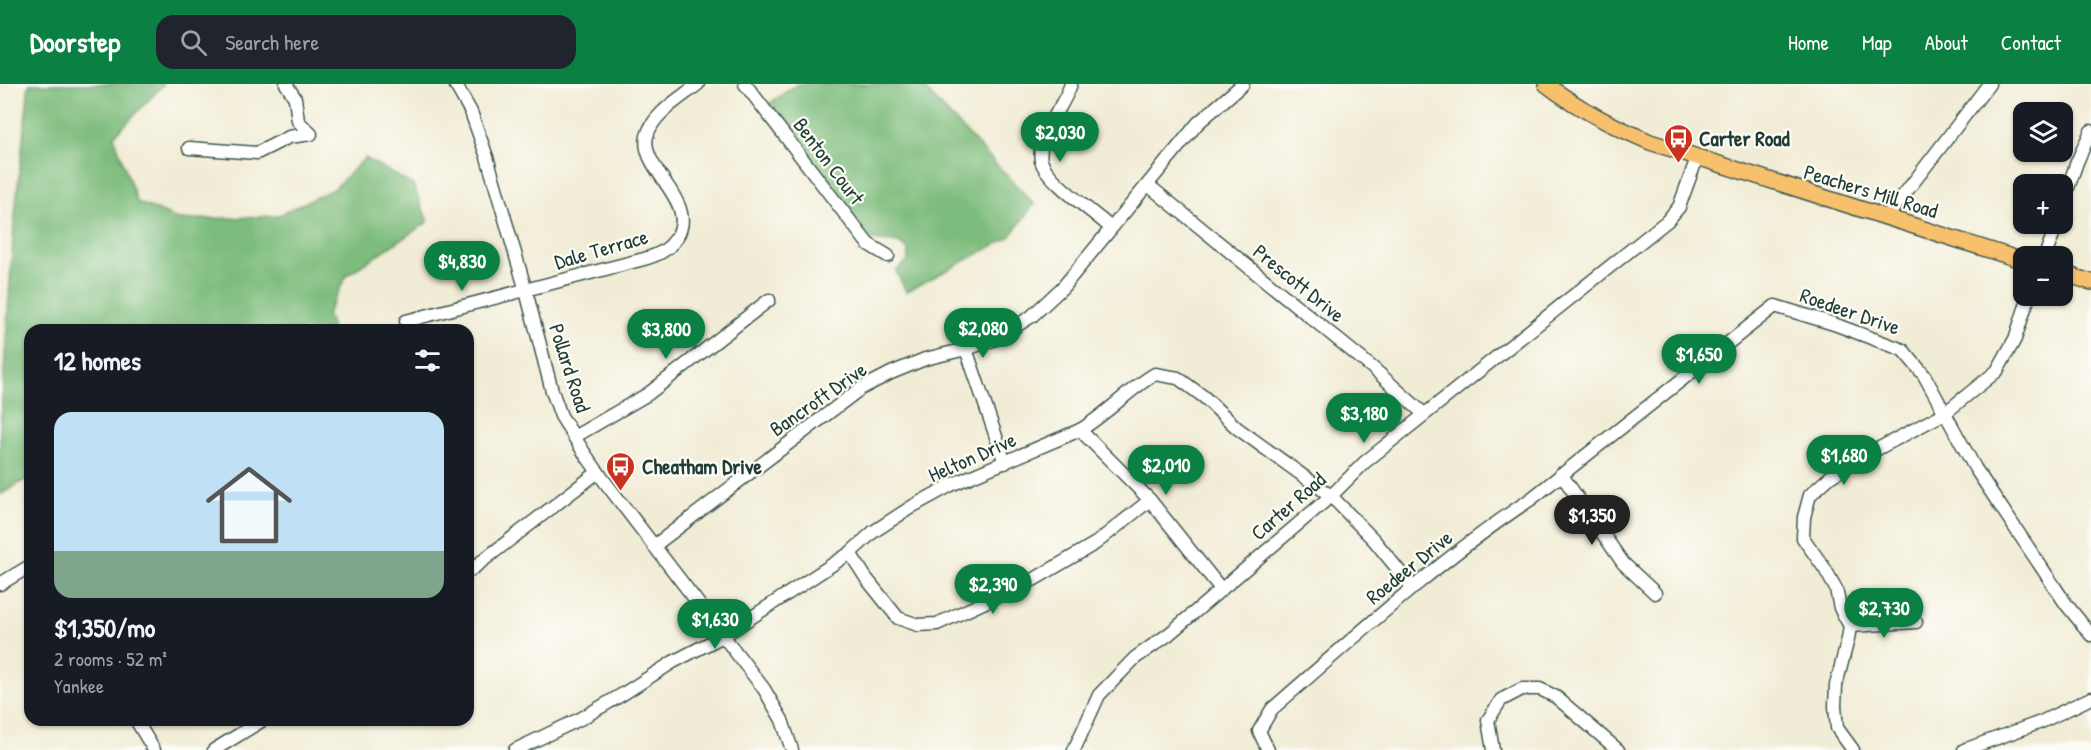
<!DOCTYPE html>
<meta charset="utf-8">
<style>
:root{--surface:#171b24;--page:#20242c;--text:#f1f3f6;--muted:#9ea1a6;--line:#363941;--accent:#0b8043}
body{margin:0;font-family:"Patrick Hand",sans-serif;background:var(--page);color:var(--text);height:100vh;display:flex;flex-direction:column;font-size:22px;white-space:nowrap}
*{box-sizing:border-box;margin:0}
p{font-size:20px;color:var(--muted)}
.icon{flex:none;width:33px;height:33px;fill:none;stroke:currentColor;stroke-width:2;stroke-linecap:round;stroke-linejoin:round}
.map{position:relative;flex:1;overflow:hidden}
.sheet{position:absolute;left:24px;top:240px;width:450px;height:402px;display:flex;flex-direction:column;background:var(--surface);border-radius:18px;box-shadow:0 2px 4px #0004}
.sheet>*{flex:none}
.tools{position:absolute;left:2013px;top:18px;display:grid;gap:12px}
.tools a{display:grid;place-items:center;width:60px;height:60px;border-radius:12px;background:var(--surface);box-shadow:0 2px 4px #0004;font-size:30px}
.price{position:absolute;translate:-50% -51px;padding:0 14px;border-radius:21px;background:var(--accent);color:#fff;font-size:20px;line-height:39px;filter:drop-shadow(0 2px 3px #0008)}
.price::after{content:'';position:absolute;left:50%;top:36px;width:18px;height:14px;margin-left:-9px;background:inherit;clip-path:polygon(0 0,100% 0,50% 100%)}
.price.on{background:#222;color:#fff}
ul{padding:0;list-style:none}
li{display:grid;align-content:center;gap:12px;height:318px;padding:0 30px}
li+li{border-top:2px solid var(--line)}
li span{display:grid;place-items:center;height:186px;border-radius:18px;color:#555}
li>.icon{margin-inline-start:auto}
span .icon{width:108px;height:108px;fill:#fffc;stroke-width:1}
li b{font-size:26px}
h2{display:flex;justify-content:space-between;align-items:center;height:72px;padding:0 30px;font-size:26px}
header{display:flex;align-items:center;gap:36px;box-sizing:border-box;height:84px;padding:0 30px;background:var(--accent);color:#fff}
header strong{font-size:28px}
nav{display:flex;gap:33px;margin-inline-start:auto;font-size:21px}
.search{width:420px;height:54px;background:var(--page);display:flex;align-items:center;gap:15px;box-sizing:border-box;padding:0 21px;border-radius:18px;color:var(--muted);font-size:22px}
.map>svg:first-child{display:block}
</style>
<header>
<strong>Doorstep</strong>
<div class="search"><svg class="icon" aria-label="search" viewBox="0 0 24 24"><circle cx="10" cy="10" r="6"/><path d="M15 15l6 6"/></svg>Search here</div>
<nav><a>Home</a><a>Map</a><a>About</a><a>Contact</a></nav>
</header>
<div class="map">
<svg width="2091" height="666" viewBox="0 0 2091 666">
<rect width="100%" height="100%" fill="#fdfcf7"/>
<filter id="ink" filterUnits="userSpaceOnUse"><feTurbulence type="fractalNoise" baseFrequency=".0167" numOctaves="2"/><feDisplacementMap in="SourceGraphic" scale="12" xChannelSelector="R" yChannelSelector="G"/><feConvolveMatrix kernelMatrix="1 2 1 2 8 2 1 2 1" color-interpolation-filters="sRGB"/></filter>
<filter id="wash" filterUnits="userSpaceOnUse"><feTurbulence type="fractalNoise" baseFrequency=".008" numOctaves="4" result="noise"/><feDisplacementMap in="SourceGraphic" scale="24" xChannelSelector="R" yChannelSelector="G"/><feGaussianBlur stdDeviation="1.35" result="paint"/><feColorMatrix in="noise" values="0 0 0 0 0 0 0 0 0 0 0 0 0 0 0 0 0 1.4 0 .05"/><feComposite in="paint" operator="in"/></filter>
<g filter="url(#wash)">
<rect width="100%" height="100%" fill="#f1ecd5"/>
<g fill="#7dbc7c" stroke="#4e7c58" stroke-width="1.5">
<path d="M29,0H164L114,52L137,118L180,136L277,132L335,104L365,74L413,101L428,138L347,191L327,230L333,246H30V393L0,411V346L14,139Z"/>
<path d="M797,0H920L1034,120L1010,153L906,208L896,187L908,177V166L899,159L873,156L864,148L770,19Z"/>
</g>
</g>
<g filter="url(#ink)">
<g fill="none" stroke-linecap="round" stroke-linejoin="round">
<defs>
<g id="minor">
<path d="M455,0L471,28L487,73L526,207L552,307L561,332L585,370L605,398L764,605L782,636L792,666"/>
<path d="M745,0L868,160L888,172"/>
<path d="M1071,0C1064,21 1049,37 1042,58C1041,63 1040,72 1041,77C1048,98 1094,128 1111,144"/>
<path d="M189,64L257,69L289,53L311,50L298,37L295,14L286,0"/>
<path d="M1148,101L1374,285L1424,330"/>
<path d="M2062,121L2077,78L2091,47"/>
<path d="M1886,134L1989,0"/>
<path d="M2045,172L2057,140"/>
<path d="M406,237L644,175C658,171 669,166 677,153C699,117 639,85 647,52C653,29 681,14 698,0"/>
<path d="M966,265L1005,379"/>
<path d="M1080,346L1150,416L1221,505"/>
<path d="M574,353L648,310L769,216"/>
<path d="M1561,390L1623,479L1655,509"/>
<path d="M654,462L860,305L891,289L925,275L966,265L996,255L1032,232L1063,203L1198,39L1243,0"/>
<path d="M850,469L866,494L898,534L918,541L937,540L1033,496L1096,459L1150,416"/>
<path d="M468,488L598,388"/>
<path d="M0,500L30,482"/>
<path d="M1850,542L1916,538"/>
<path d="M136,636L154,666"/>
<path d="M214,666L263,636"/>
<path d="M515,666L582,634L623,610L673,578L723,552L850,469L873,448L913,422L953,400L1080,346C1107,330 1128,306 1155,290L1178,294L1204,313L1237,344L1331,412L1374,456L1413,504"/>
<path d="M1074,666L1099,611L1135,574L1169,550L1331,412L1365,378L1667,137L1679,123L1697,74"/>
<path d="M1268,666L1259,647L1272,625C1356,552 1439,476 1531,415L1775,222L1834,240L1903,266L1924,291L1975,384L2066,520L2091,551"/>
<path d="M1493,666L1488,636L1501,616L1522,605H1540L1556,613L1618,666"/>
<path d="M1853,666L1837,644L1835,622L1836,601L1848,555L1850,542L1840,524L1836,505L1825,485L1803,454L1804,433L1810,411L1830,393L1855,377L1945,329L1997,287L2015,255L2029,212"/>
<path d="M1964,666L2041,638L2091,614"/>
</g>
<g id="major">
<path d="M1546,0C1578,25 1613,42 1650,58L2024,177"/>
<path d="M2062,189L2091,198"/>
</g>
</defs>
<use href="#minor" stroke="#3e574c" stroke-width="15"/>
<use href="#major" stroke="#3e574c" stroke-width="18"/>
<use href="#minor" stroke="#fff" stroke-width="12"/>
<use href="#major" stroke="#f7c06c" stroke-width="15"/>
</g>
</g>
<defs>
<symbol id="bus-pin" viewBox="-11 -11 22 30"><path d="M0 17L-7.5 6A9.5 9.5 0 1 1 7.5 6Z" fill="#c8321e" stroke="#fdfcf7"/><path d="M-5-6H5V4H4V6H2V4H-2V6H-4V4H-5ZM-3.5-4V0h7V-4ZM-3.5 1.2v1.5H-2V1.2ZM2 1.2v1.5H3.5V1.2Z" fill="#fff"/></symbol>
</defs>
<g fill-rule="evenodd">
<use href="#bus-pin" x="1662" y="38" width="33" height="45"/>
<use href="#bus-pin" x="604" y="366" width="33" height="45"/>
</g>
<g text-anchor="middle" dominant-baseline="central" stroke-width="4.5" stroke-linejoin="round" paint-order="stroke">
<g font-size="21" font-weight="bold" fill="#1f3d34" stroke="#fdfcf7" text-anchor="start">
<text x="1699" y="54">Carter Road</text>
<text x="642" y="382">Cheatham Drive</text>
</g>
<g font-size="21" fill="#1f3d34" stroke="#fdfcf7">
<text transform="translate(829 77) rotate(53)">Benton Court</text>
<text transform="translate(1871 107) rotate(17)">Peachers Mill Road</text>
<text transform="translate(601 165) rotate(-16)">Dale Terrace</text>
<text transform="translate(1299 199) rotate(39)">Prescott Drive</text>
<text transform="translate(1850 227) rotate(19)">Roedeer Drive</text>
<text transform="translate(570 284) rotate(72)">Pollard Road</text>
<text transform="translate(818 315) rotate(-35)">Bancroft Drive</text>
<text transform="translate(972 373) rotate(-24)">Helton Drive</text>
<text transform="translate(1288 422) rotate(-41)">Carter Road</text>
<text transform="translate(1409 483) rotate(-39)">Roedeer Drive</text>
</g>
</g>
</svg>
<div class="tools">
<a><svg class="icon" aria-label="layers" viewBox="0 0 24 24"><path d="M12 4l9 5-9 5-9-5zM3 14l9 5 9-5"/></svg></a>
<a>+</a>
<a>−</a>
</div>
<b class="price" style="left:1060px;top:79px">$2,030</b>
<b class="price" style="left:462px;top:208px">$4,830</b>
<b class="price" style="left:983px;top:275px">$2,080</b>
<b class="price" style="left:666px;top:276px">$3,800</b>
<b class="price" style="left:1699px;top:301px">$1,650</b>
<b class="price" style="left:1364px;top:360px">$3,180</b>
<b class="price" style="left:1844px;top:402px">$1,680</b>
<b class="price" style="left:1166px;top:412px">$2,010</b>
<b class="price on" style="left:1592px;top:462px">$1,350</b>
<b class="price" style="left:993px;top:531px">$2,390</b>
<b class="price" style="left:1884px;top:555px">$2,730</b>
<b class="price" style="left:715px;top:566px">$1,630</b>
<section class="sheet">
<h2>12 homes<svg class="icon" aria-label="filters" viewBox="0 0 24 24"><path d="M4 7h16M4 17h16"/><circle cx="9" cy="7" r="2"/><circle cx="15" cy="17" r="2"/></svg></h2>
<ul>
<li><span style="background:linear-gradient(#bfe0f5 75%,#7fa58c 0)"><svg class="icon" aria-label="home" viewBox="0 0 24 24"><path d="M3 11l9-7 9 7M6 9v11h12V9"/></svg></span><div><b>$1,350/mo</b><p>2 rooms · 52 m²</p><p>Yankee</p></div></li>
</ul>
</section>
</div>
